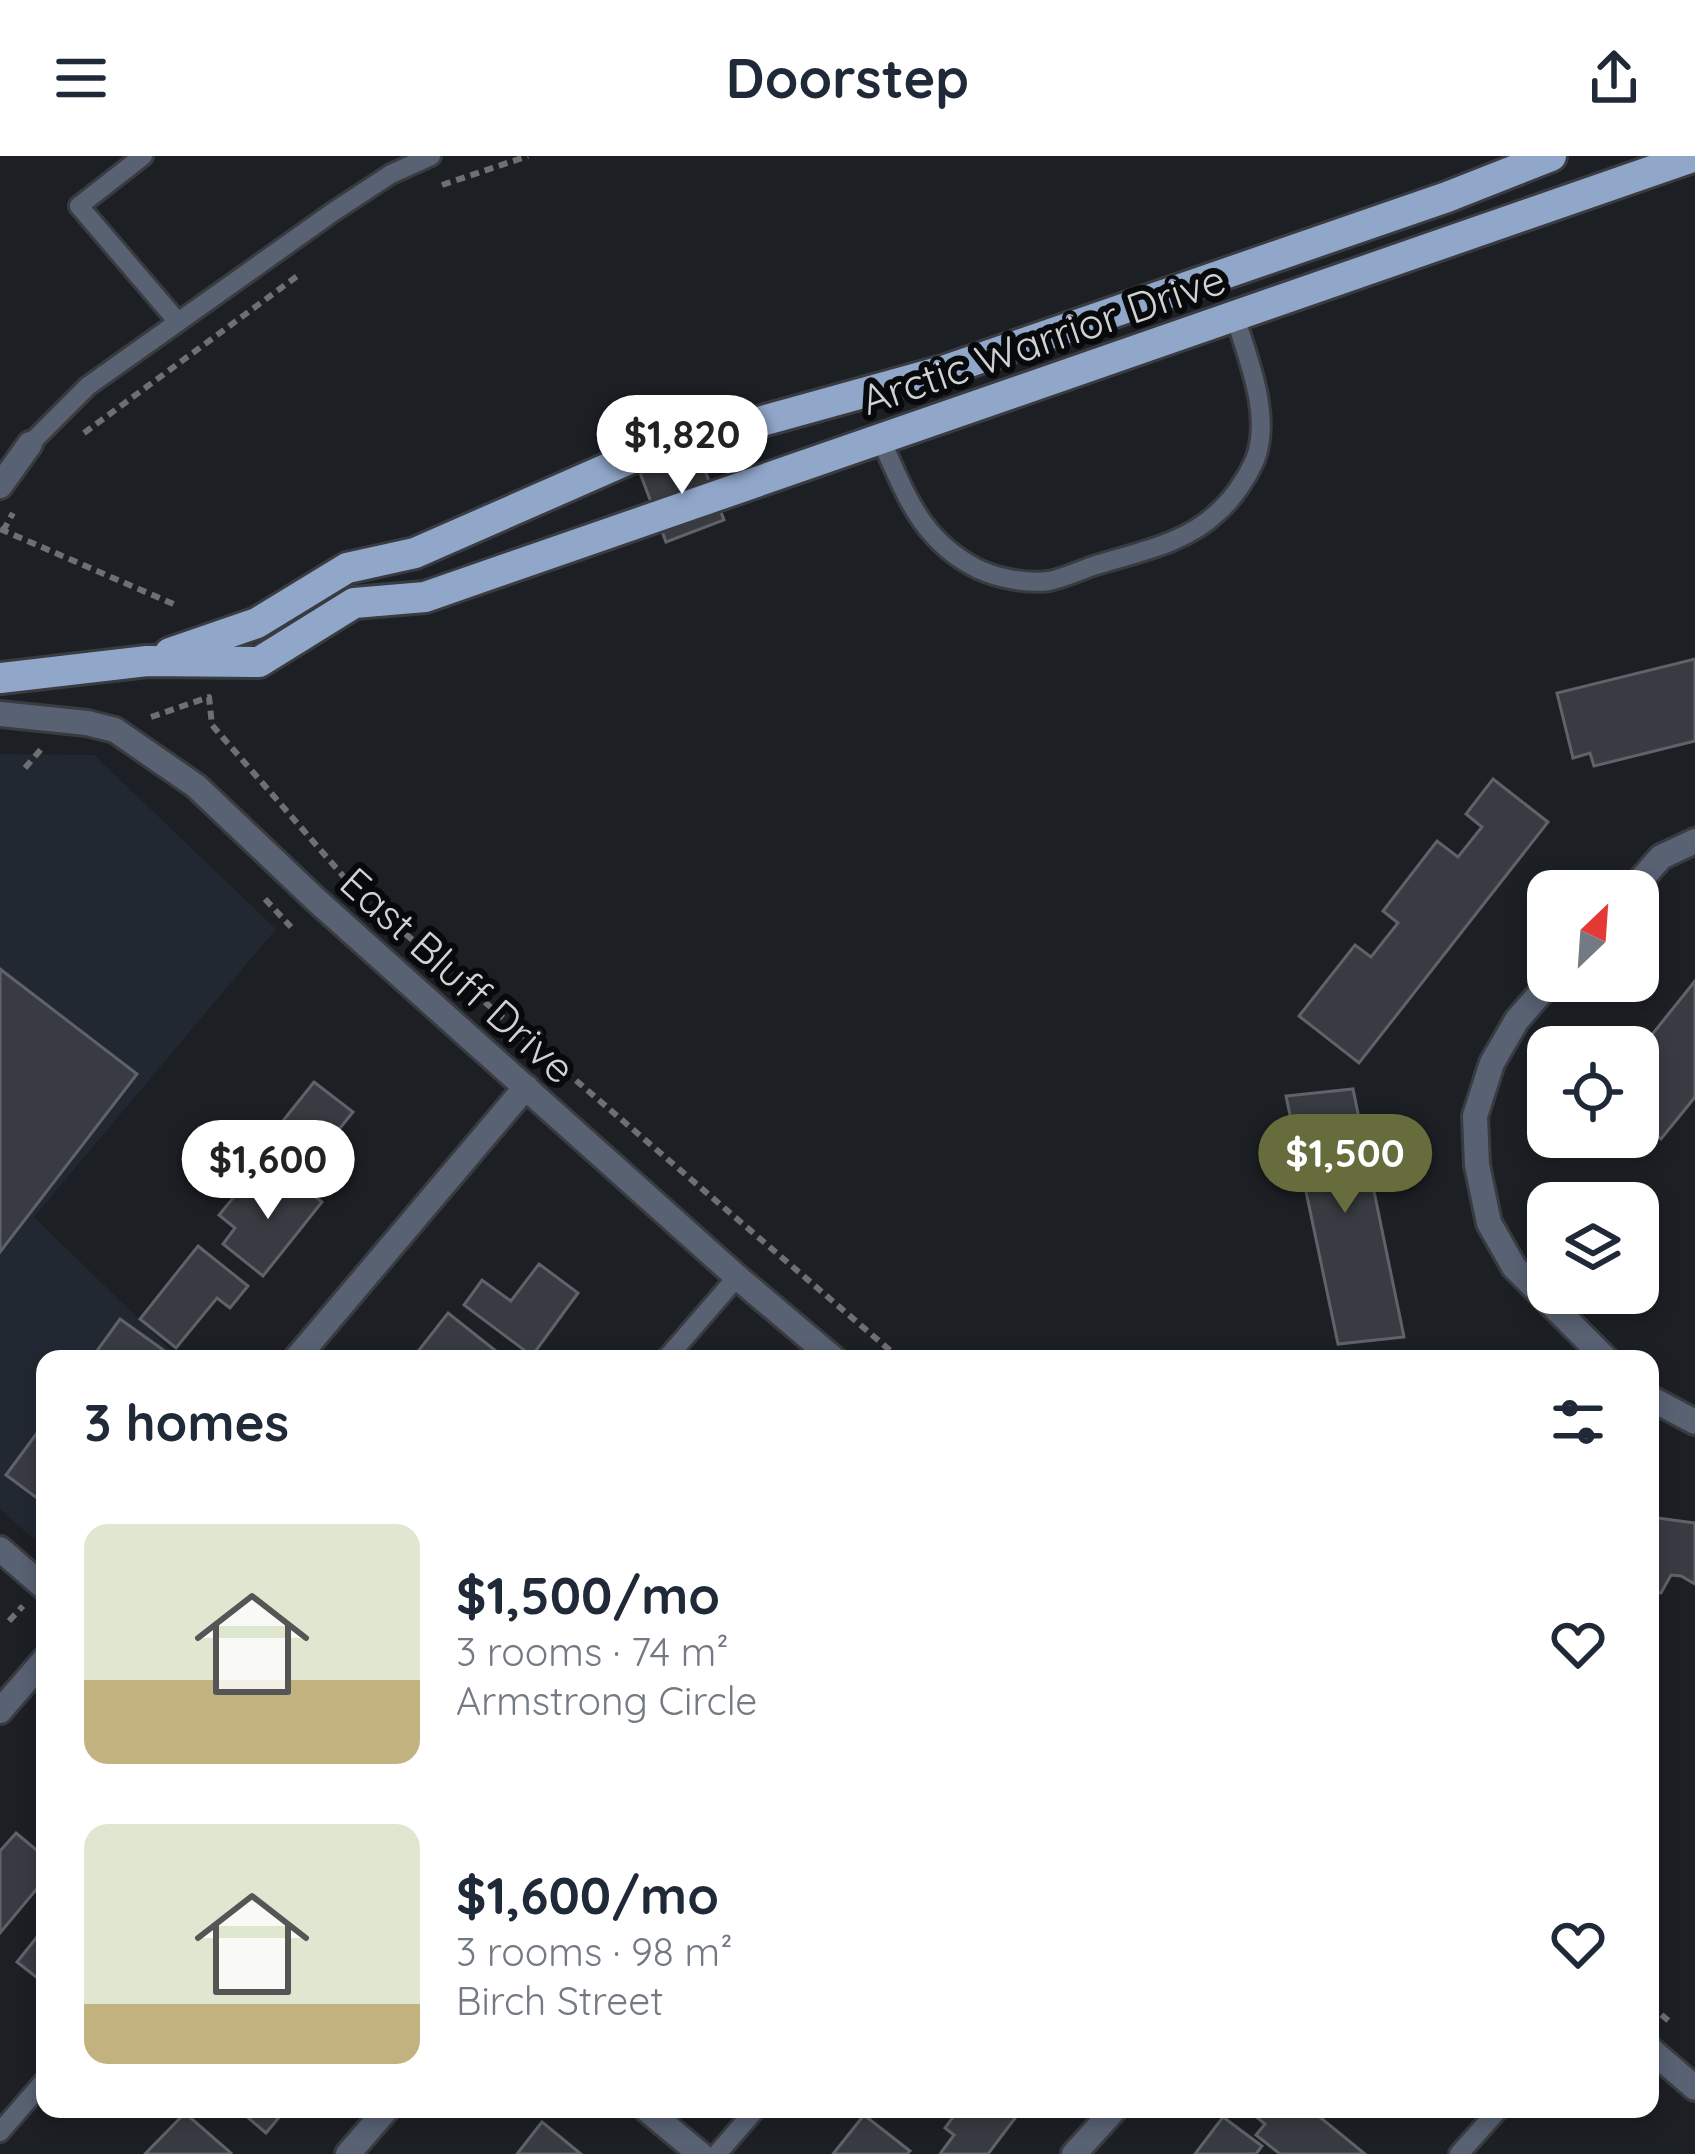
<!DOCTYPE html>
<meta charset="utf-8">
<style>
:root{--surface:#fff;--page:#f6f6f7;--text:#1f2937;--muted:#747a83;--accent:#666c3c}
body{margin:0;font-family:Quicksand,sans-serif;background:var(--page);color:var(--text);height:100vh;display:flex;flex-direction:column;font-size:45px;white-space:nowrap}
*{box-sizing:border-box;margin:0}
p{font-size:39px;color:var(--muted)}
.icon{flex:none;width:66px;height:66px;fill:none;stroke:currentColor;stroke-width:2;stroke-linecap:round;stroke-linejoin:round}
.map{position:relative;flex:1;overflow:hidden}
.sheet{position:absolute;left:36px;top:1194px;width:1623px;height:768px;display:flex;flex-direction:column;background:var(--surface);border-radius:24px;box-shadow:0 6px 18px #0003}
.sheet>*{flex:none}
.needle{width:78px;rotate:25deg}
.buttons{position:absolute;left:1527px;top:714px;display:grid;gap:24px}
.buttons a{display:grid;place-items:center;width:132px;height:132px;border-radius:24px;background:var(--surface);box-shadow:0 6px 18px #0003;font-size:60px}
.price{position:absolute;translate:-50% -102px;padding:0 27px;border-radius:42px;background:#fff;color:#222;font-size:39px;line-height:78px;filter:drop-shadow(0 3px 6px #0008)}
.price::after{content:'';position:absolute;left:50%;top:72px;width:36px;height:27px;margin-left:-18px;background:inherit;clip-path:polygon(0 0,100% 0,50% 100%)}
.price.active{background:var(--accent);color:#fff}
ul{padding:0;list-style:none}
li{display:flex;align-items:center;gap:36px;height:300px;padding:0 48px}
li span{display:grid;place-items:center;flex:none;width:336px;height:240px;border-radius:24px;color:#555}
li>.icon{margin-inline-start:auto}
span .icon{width:144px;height:144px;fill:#fffc;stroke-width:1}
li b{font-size:51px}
h2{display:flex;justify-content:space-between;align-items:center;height:144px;padding:0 48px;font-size:51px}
header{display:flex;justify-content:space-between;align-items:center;height:156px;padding:0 48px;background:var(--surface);font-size:54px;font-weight:700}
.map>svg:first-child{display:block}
</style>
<header><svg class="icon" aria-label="menu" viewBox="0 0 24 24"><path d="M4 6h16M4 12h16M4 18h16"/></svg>Doorstep<svg class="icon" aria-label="share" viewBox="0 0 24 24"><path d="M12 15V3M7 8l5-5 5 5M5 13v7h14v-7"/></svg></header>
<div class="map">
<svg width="1695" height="1998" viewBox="0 0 1695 1998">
<rect width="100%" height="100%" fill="#1c1f24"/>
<path fill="#222832" d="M0,598L94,599L276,773L34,1061L180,1203H45V1393L0,1353Z"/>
<g fill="#383b41" stroke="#5f6369" stroke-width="3">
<path d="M698,296L724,364L666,386L640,317Z"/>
<path d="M1695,503V585L1594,610L1590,597L1573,602L1557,537Z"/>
<path d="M1493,623L1548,666L1359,907L1299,860L1355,789L1371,801L1398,767L1383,755L1437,685L1458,701L1482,671L1466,658Z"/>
<path d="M0,813L137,918L0,1096Z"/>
<path d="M1695,825V941L1661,983L1638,965V896Z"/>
<path d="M314,926L353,956L308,1012L270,981Z"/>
<path d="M1353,933L1404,1181L1338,1188L1286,940Z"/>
<path d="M284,1016L322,1046L263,1120L223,1088L235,1072L219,1059L243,1030L261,1045Z"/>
<path d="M198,1090L248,1130L230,1152L217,1142L176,1192L140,1163Z"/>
<path d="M539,1108L578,1137L532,1200L464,1149L482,1124L511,1145Z"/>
<path d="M448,1157L506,1203H412Z"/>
<path d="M120,1163L169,1198L165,1203H91Z"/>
<path d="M45,1266V1348L6,1319Z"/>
<path d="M1650,1361L1695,1367V1428L1681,1420L1671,1419L1661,1437L1650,1436Z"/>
<path d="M16,1677L45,1701V1723L0,1777V1695Z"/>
<path d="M45,1771V1828L17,1806Z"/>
<path d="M238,1953H286L266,1977Z"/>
<path d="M959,1953H1022L988,1998H940L954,1979L945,1972Z"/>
<path d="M1247,1953H1310L1365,1998H1280L1256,1979L1265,1968Z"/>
<path d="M185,1957L231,1997L230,1998H145Z"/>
<path d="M864,1959L910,1995L907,1998H833Z"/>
<path d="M1223,1961L1262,1990L1256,1998H1195Z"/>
<path d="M542,1966L581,1998H517Z"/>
</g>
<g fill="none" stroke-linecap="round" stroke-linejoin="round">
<defs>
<g id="service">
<path d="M143,0L79,50L178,166"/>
<path d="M881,284C906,338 920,384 978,413C997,422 1027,428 1049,425C1064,422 1079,415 1093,410C1134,397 1186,388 1218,356C1233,343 1247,322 1255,304C1272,259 1248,204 1235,160"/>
<path d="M30,288L88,230L333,56L391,18L431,0"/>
<path d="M666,1203L737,1121"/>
<path d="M0,1976L45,1924"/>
<path d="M717,1998L756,1953"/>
<path d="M1459,1998L1499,1953"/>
</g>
<g id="minor">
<path d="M0,330L30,288"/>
<path d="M1631,735L1661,701L1695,685"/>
<path d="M1551,825L1517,864L1492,907L1475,960L1477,1009L1489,1067L1514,1111L1606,1203"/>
<path d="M296,1203L526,931"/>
<path d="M1650,1242L1695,1266"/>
<path d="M0,1393L45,1432"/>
<path d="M0,1555L45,1503"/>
<path d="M646,1953L700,1998"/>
<path d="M348,1998L387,1953"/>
<path d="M1074,1998L1115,1953"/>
</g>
<g id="tertiary">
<path d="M0,558L87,567L115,574L196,630L315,743L737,1121L834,1203"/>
<path d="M1650,1893L1695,1932"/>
</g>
<g id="primary">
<path d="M170,497L257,467L347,412L415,397L636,300L946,214L1447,41L1551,0"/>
<path d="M0,522L147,505L259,506L354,447L425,441L1695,0"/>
</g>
</defs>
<use href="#service" stroke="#393b40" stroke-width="24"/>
<use href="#minor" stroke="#393b40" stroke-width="30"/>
<use href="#tertiary" stroke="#393b40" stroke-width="30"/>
<use href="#primary" stroke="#393b40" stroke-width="36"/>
<g stroke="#6d6f73" stroke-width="6" stroke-dasharray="9 6" stroke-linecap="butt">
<path d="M442,29L528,0"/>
<path d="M84,277L300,118"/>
<path d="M0,373L178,450"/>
<path d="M3,375L13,357"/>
<path d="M151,561L209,541L212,569L357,736"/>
<path d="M25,612L43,591"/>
<path d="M265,743L291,771"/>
<path d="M394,768L900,1203"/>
<path d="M9,1465L23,1450"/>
<path d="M1650,1849L1670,1866"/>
</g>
<use href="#service" stroke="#586273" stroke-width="18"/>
<use href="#minor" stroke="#586273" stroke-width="24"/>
<use href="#tertiary" stroke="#586273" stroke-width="24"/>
<use href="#primary" stroke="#91a7ca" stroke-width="30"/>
</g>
<g text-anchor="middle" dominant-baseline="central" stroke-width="12" stroke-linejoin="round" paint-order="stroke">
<g font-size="42" fill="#cfd1d4" stroke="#07090b">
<text transform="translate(1043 183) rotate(-19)">Arctic Warrior Drive</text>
<text transform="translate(458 819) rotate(42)">East Bluff Drive</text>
</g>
</g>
</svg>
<div class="buttons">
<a><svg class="needle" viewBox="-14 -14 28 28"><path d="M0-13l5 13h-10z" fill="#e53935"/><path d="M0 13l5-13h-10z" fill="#747a83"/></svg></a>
<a><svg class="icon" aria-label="locate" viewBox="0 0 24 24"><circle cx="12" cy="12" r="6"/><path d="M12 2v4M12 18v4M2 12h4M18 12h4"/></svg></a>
<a><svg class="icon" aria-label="layers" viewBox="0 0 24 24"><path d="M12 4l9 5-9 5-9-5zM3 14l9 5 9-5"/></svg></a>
</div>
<b class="price" style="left:682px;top:341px">$1,820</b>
<b class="price active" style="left:1345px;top:1060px">$1,500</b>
<b class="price" style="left:268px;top:1066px">$1,600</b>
<section class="sheet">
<h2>3 homes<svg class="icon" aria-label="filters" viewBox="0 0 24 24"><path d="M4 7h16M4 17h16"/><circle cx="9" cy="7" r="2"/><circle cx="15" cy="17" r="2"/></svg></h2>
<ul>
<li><span style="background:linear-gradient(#dfe7d0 65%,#c2b280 0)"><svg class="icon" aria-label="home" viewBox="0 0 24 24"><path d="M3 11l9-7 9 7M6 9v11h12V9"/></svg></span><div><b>$1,500/mo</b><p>3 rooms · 74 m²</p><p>Armstrong Circle</p></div><svg class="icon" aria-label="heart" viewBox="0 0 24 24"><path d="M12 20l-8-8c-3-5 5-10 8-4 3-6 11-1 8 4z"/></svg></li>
<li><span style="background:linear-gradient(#dfe7d0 75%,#c2b280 0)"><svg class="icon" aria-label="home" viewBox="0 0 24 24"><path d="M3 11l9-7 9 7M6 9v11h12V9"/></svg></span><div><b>$1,600/mo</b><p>3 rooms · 98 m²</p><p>Birch Street</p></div><svg class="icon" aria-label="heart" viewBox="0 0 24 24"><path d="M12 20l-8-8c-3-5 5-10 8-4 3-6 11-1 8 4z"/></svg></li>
</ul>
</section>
</div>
